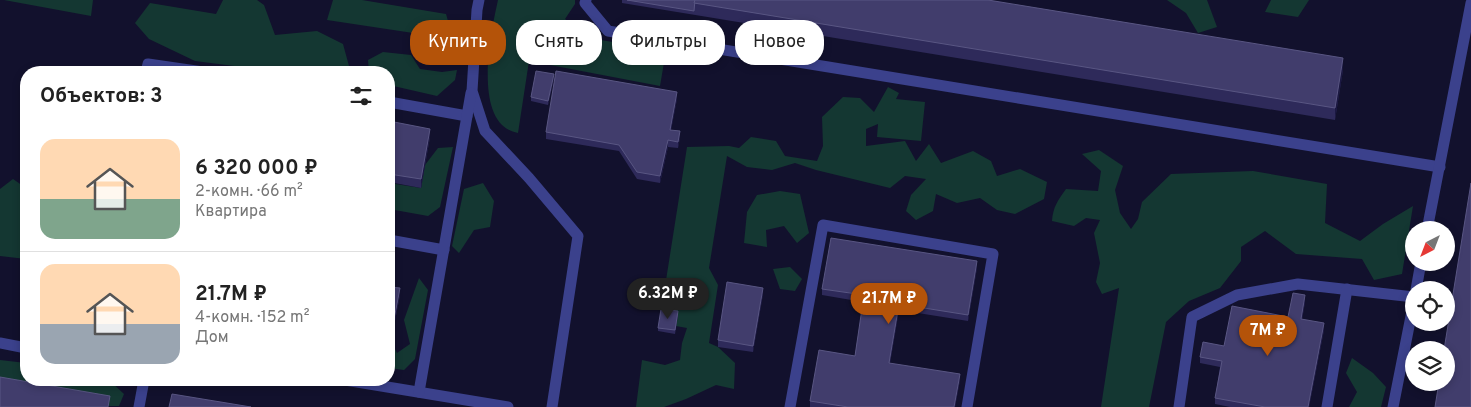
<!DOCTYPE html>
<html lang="ru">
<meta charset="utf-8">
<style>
:root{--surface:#fff;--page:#f6f6f6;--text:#222;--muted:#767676;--line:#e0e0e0;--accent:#b45309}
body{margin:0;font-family:Overpass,sans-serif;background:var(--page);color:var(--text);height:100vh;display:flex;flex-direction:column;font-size:19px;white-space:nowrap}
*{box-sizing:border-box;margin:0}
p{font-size:16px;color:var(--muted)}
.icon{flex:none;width:28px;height:28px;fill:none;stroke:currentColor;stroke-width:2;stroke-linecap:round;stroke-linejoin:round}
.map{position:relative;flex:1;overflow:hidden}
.panel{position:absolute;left:20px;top:66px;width:375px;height:320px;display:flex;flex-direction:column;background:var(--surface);border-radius:20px;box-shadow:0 2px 8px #0003}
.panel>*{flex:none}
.top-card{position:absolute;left:410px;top:20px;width:475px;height:45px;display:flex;gap:10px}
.needle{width:32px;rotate:222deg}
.tools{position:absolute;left:1405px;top:221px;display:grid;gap:10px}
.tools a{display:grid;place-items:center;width:50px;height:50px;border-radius:50%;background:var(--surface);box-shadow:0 2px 8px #0003;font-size:25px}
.price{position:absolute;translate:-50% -42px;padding:0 11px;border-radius:18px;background:var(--accent);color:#fff;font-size:16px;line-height:32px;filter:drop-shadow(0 1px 2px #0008)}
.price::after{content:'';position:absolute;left:50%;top:30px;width:15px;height:11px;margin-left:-8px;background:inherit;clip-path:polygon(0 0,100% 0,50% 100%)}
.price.selected{background:#222;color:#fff}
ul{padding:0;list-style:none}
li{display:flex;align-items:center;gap:15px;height:125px;padding:0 20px}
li+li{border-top:1px solid var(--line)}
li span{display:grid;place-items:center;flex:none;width:140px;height:100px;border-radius:15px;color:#555}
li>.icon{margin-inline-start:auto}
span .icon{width:60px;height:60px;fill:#fffc;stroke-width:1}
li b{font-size:21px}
h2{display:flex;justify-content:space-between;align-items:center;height:60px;padding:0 20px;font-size:21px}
.tag{padding:0 18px;border-radius:20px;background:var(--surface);box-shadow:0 2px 8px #0003;font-size:18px;line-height:45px}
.tag.selected{background:var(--accent);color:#fff}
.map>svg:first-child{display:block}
</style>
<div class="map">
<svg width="1471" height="407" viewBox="0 0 1471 407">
<rect width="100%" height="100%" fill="#12112d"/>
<g fill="#143732">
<path d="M4,0H93L91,16Z"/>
<path d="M223,0H257L264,5L275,35L317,31L343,44L349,66L345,72H282L195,61L149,39L135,23L150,3L216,14Z"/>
<path d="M333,0H362L446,14L452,35L433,36L327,20Z"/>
<path d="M498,0H575V4L565,19L595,39L666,51L660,86L529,61L518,133C471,124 491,32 498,0Z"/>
<path d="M1167,0H1207L1217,27L1198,33L1186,13Z"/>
<path d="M1271,0H1309L1298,17L1265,12Z"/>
<path d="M383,52L411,55L420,69L442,72L457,70L455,80L437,96L389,85V72H369L368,60Z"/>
<path d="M888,87L899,93L896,99L925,102L921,141L877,137L878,124L866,129V146L905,141L916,161L929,144L941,163L973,151L991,161L997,176L1020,169L1047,182L1044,199L1015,214L997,210L980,198L957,203L936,194L933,211L916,220L906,211L911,195L926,179L905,176L890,188L816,170L795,163L772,170L747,167L727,156L709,268L718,285L709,343L718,347L735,363L734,389L716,385L686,399L664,407H636L642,360L665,365L680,360L682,343L687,328L676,326L678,315L661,312L687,147L729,146L739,148L751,137L776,141L785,156L817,161L823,146L822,117L843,97L860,98L874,112Z"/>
<path d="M453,147L440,207L428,216L389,209V183L421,188L425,165L438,148Z"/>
<path d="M1099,150L1123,166L1115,190L1120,213L1131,229L1138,219L1142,202L1171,174L1253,171L1327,184L1325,223L1360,241L1383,224L1413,206L1402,274L1374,280L1362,259L1296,254L1265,231L1241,247V261L1220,288L1189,301L1166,322L1149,407H1101L1119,288L1102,294L1096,282L1100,263L1094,233L1100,220L1086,218L1074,226L1052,221C1053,207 1058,200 1066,189L1098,191L1101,171L1082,154Z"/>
<path d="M13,179L26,188V259L0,256V189Z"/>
<path d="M483,183L494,201L490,227L474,230L459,253L452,246L464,189Z"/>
<path d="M780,191L800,194L809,233L797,243L784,226L766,230L767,247L744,243L747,212L757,195Z"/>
<path d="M790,267L802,279L795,291L780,289L773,269Z"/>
<path d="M419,278L428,290L415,359L404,370L389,368V341H391L397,353L410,344L404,320Z"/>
<path d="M1352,358L1373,373L1386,387L1381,407H1349L1357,392L1346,373Z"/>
<path d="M0,360L26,363V380H109L124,394L119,406H110L0,387Z"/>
</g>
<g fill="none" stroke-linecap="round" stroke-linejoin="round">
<g stroke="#3b418c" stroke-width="11">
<path d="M479,0L477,10L472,91L485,131L529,178L578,236L552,407"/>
<path d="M586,0L585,3L608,31L1440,167"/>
<path d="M146,72L148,64L203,72"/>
<path d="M389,102L467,116"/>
<path d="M1427,230L1471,3"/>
<path d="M389,240L444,250"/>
<path d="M1416,290L1421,262"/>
<path d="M0,343L26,348"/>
<path d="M345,380L508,407"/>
<path d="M419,392L471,93"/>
<path d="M139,407L144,380"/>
<path d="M790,407L823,225L993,254L967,407"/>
<path d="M1179,407L1192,317L1237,295L1298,284L1414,297"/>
<path d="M1327,407L1347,289"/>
<path d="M1393,407L1414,301"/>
</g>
</g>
<g fill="#2e2a5a">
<path d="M622,0H988L1343,70L1335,120L622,3Z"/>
<path d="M554,78L548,105L531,101V97Z"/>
<path d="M677,99L671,130L680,138L678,148L668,147L660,183L637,179L619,151L546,139V132Z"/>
<path d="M389,121L430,137L421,188L389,182Z"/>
<path d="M977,268L968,321L899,310L890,363L960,380L955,407H810V401L855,356L863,302L822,295V289Z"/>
<path d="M389,287L400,295L391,341H389Z"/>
<path d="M763,294L753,352L718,347V340Z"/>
<path d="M1305,302L1302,320L1324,330L1309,407H1230L1215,404V398L1220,367L1200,363V357L1288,317Z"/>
<path d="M678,315L675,334L658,331V328Z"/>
</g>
<g fill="#1b1841">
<path d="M1343,58V70L1335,120V108Z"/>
<path d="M554,74V78L548,105V101Z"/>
<path d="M677,92V99L670,136V130Z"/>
<path d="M430,129V137L421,188V179Z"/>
<path d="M680,131V138L678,148V142Z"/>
<path d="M668,140V147L660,183V176Z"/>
<path d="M977,261V268L968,321V315Z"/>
<path d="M400,288V295L391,341V335Z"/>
<path d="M763,288V294L753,352V346Z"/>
<path d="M1305,295V302L1301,326V319Z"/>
<path d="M899,304V310L889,369V363Z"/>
<path d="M1324,323V330L1309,407H1308Z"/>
<path d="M960,374V380L955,407H954Z"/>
</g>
<g fill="#413d6c" stroke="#595683">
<path d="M627,0H695L694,11Z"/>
<path d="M695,0H988L1343,58L1335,108L694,3Z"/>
<path d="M536,71L554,74L548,101L531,97Z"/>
<path d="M556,71L677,92L670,130L680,131L678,142L668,140L660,176L637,172L619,145L546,132Z"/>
<path d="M389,121L430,129L421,179L389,174Z"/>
<path d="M1471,183V407H1435L1439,382H1446V350H1444Z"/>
<path d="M831,238L977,261L968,315L899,304L889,363L960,374L954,407H848L810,401L819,350L855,356L864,295L822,289Z"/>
<path d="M727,282L763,288L753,346L718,340Z"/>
<path d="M389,287L400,288L391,335L389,334Z"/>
<path d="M1293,293L1305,295L1301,319L1324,323L1308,407H1265L1215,398L1222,361L1200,357L1203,342L1224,346L1232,306L1288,317Z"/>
<path d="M661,309L678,311L675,330L658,328Z"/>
<path d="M0,377L110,396L108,407H0Z"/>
<path d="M172,394L251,407H169Z"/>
</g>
</svg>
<div class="tools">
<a><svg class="needle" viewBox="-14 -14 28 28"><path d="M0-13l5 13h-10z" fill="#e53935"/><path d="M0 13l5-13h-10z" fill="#767676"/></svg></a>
<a><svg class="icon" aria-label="locate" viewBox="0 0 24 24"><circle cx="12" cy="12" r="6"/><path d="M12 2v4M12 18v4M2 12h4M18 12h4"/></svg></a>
<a><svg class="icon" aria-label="layers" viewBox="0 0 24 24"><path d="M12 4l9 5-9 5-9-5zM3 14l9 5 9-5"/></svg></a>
</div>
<b class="price selected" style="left:668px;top:320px">6.32M ₽</b>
<b class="price" style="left:889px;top:325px">21.7M ₽</b>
<b class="price" style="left:1268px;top:357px">7M ₽</b>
<div class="top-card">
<a class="tag selected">Купить</a>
<a class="tag">Снять</a>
<a class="tag">Фильтры</a>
<a class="tag">Новое</a>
</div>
<section class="panel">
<h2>Объектов: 3<svg class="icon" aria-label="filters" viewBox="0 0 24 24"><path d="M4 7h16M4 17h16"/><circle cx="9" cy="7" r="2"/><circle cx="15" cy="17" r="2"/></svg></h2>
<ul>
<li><span style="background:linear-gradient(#ffd9b3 60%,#7fa58c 0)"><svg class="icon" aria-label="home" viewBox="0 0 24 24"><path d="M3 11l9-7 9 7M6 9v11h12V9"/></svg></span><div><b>6 320 000 ₽</b><p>2-комн. · 66 m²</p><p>Квартира</p></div></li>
<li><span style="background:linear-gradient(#ffd9b3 60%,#9aa5b1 0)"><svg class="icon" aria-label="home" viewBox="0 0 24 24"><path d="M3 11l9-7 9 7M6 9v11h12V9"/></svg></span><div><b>21.7M ₽</b><p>4-комн. · 152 m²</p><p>Дом</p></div></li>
</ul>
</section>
</div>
